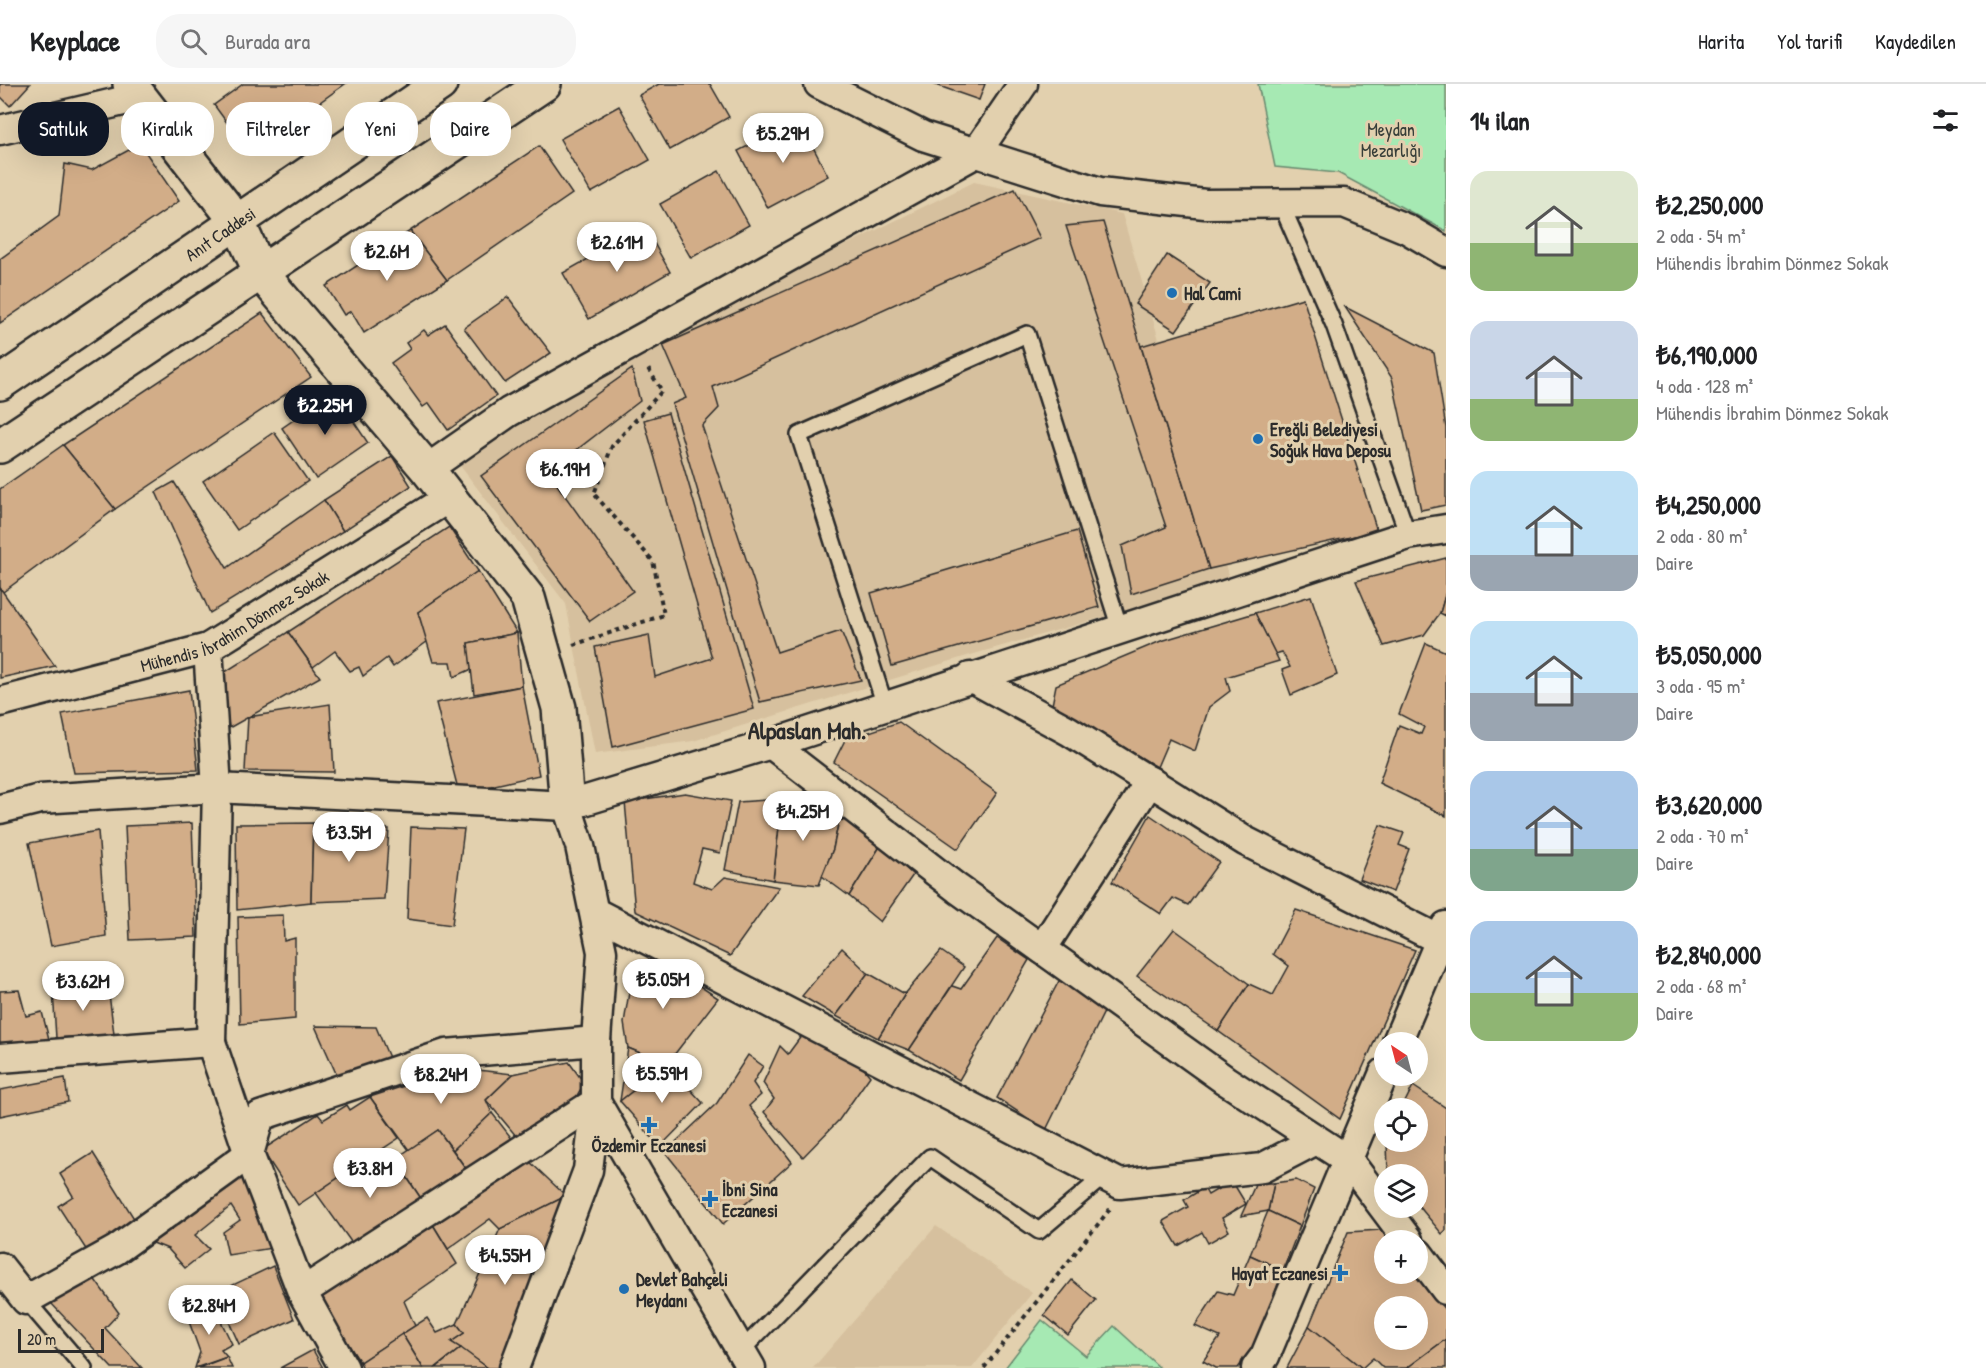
<!DOCTYPE html>
<html lang="tr">
<meta charset="utf-8">
<style>
:root{--surface:#fff;--page:#f6f6f6;--text:#202124;--muted:#757577;--line:#e0e0e0;--accent:#111827}
body{margin:0;font-family:"Patrick Hand",sans-serif;background:var(--page);color:var(--text);height:100vh;display:flex;flex-direction:column;font-size:22px;white-space:nowrap}
*{box-sizing:border-box;margin:0}
p{font-size:20px;color:var(--muted)}
.icon{flex:none;width:33px;height:33px;fill:none;stroke:currentColor;stroke-width:2;stroke-linecap:round;stroke-linejoin:round}
.map{position:relative;flex:1;overflow:hidden}
.sheet{display:flex;flex-direction:column;background:var(--surface);width:540px}
.sheet>*{flex:none}
.guide{position:absolute;left:18px;top:18px;width:570px;height:54px;display:flex;gap:12px}
.needle{width:39px;rotate:324deg}
.controls{position:absolute;left:1374px;top:948px;display:grid;gap:12px}
.controls a{display:grid;place-items:center;width:54px;height:54px;border-radius:50%;background:var(--surface);box-shadow:0 6px 24px #0002;font-size:30px}
.scale{position:absolute;left:18px;bottom:15px;width:86px;box-sizing:border-box;padding-left:6px;border:3px solid #2b2b2b;border-top:0;font-size:16px;line-height:21px;white-space:nowrap;color:#2b2b2b;-webkit-text-stroke:4px #e2d0ae;paint-order:stroke}
.price{position:absolute;translate:-50% -51px;padding:0 14px;border-radius:21px;background:#fff;color:#222;font-size:20px;line-height:39px;filter:drop-shadow(0 2px 3px #0008)}
.price::after{content:'';position:absolute;left:50%;top:36px;width:18px;height:14px;margin-left:-9px;background:inherit;clip-path:polygon(0 0,100% 0,50% 100%)}
.price.selected{background:var(--accent);color:#fff}
ul{padding:0;list-style:none}
li{display:flex;align-items:center;gap:18px;height:150px;padding:0 24px}
li span{display:grid;place-items:center;flex:none;width:168px;height:120px;border-radius:18px;color:#555}
li>.icon{margin-inline-start:auto}
span .icon{width:72px;height:72px;fill:#fffc;stroke-width:1}
li b{font-size:26px}
h2{display:flex;justify-content:space-between;align-items:center;height:72px;padding:0 24px;font-size:26px}
.chip{padding:0 21px;border-radius:24px;background:var(--surface);box-shadow:0 6px 24px #0002;font-size:21px;line-height:54px}
.chip.selected{background:var(--accent);color:#fff}
header{display:flex;align-items:center;gap:36px;box-sizing:border-box;height:84px;padding:0 30px;background:var(--surface);border-bottom:2px solid var(--line)}
header strong{font-size:28px}
nav{display:flex;gap:33px;margin-inline-start:auto;font-size:21px}
.search{width:420px;height:54px;background:var(--page);display:flex;align-items:center;gap:15px;box-sizing:border-box;padding:0 21px;border-radius:24px;color:var(--muted);font-size:22px}
main{display:flex;flex:1;min-height:0}
.map>svg:first-child{display:block}
</style>
<header>
<strong>Keyplace</strong>
<div class="search"><svg class="icon" aria-label="search" viewBox="0 0 24 24"><circle cx="10" cy="10" r="6"/><path d="M15 15l6 6"/></svg>Burada ara</div>
<nav><a>Harita</a><a>Yol tarifi</a><a>Kaydedilen</a></nav>
</header>
<main>
<div class="map">
<svg width="1446" height="1284" viewBox="0 0 1446 1284">
<rect width="100%" height="100%" fill="#e2d0ae"/>
<filter id="ink" filterUnits="userSpaceOnUse"><feTurbulence type="fractalNoise" baseFrequency=".0167" numOctaves="2"/><feDisplacementMap in="SourceGraphic" scale="12" xChannelSelector="R" yChannelSelector="G"/><feConvolveMatrix kernelMatrix="1 2 1 2 8 2 1 2 1" color-interpolation-filters="sRGB"/></filter>
<g filter="url(#ink)">
<g fill="#d6c09e">
<path d="M974,98L1122,130L1230,497L967,572L693,657L595,670L566,520L458,379L675,245Z"/>
<path d="M936,1142L1032,1209L972,1284H813Z"/>
</g>
<g fill="#a6e9b3" stroke="#688a6f" stroke-width="1.5">
<path d="M1258,0H1446V147L1338,89L1275,83Z"/>
<path d="M1042,1236L1086,1272L1114,1242L1160,1284H1005Z"/>
</g>
<g fill="#d2ad88" stroke="#2b2b2b" stroke-width="1.5" fill-rule="evenodd">
<path d="M0,0H30L10,22L0,12Z"/>
<path d="M243,0H345L249,69L214,21Z"/>
<path d="M659,0H710L729,33L670,66L639,11Z"/>
<path d="M933,0H985L979,16Z"/>
<path d="M619,22L650,76L591,109L560,55Z"/>
<path d="M799,36L828,92L768,124L738,67Z"/>
<path d="M140,60L179,117L0,239V175L59,132L65,80L92,86Z"/>
<path d="M539,62L572,110L447,196L410,147Z"/>
<path d="M719,87L749,141L691,174L660,120Z"/>
<path d="M1015,105L1040,154L713,303L719,324L702,342L777,568L841,547L861,596L760,618L672,320L686,314L663,261Z"/>
<path d="M1103,138L1209,485L1131,510L1122,462L1166,443L1066,142Z"/>
<path d="M645,143L670,188L589,235L563,189Z"/>
<path d="M410,147L447,196L364,249L351,227L344,231L326,202Z"/>
<path d="M1167,171L1210,199L1176,247L1135,220Z"/>
<path d="M508,213L551,269L505,299L464,244Z"/>
<path d="M1303,214L1377,447L1209,485L1141,262Z"/>
<path d="M1345,223L1434,269L1446,344V421L1421,426L1392,294Z"/>
<path d="M262,229L311,293L115,425L63,361Z"/>
<path d="M445,240L496,312L448,346L429,319L423,323L391,279L410,265L406,259L424,246L428,251Z"/>
<path d="M632,285L640,317L548,388L633,507L590,537L481,392Z"/>
<path d="M334,308L368,359L316,395L282,344Z"/>
<path d="M668,329L754,625L613,663L595,563L649,551L655,593L712,574L644,336Z"/>
<path d="M274,348L308,397L237,446L203,397Z"/>
<path d="M63,361L115,425L3,508L0,504V405Z"/>
<path d="M392,372L411,402L343,447L324,416Z"/>
<path d="M174,398L227,484L324,416L343,447L210,529L156,408Z"/>
<path d="M449,443L478,487L418,528L428,557L393,583L387,574L363,592L359,583L350,587L335,567L313,583L288,548Z"/>
<path d="M1077,447L1099,523L892,582L871,509Z"/>
<path d="M1446,474V508L1440,529L1424,551L1384,562L1356,497Z"/>
<path d="M478,487L517,549L468,559L472,585L454,593L451,578H433L418,528Z"/>
<path d="M0,504L3,508L55,582L0,594Z"/>
<path d="M1446,508V532L1440,529Z"/>
<path d="M1311,512L1337,591L1291,611L1282,586L1290,583L1282,568L1275,570L1255,529Z"/>
<path d="M1255,529L1279,577L1226,593L1230,607L1209,623L1195,667L1169,655L1157,683L1052,621L1056,601L1161,557Z"/>
<path d="M288,548L320,593L229,644L222,590Z"/>
<path d="M517,549L522,602L474,610L468,559Z"/>
<path d="M1426,559L1446,568V732L1379,699L1399,641L1421,650L1424,643L1399,630Z"/>
<path d="M522,602L539,691L459,709L436,619Z"/>
<path d="M189,606L198,686L74,689L62,630Z"/>
<path d="M330,620L334,688L245,687L248,633Z"/>
<path d="M899,638L997,709L958,765L834,678L845,656Z"/>
<path d="M814,708L816,733L839,736L833,765L819,801L773,796L782,715Z"/>
<path d="M685,709L731,717L720,769L702,765L693,798L712,805L725,793L779,803L730,872L635,827L625,718Z"/>
<path d="M782,715L773,796L725,786L738,718Z"/>
<path d="M1150,731L1219,778L1188,821L1173,814L1161,830L1112,798Z"/>
<path d="M839,736L856,738L881,761L849,812L822,792L833,765Z"/>
<path d="M192,739L196,853L130,856L125,742Z"/>
<path d="M313,739L311,818L237,826L236,740Z"/>
<path d="M313,739L389,745L384,815L311,818Z"/>
<path d="M1380,741L1404,749L1399,761L1409,765L1393,808L1359,795Z"/>
<path d="M411,743L464,745L452,841L407,835Z"/>
<path d="M98,747L106,852L51,862L29,759Z"/>
<path d="M881,761L913,791L880,838L849,812Z"/>
<path d="M1296,826L1415,866L1340,1035L1218,947L1249,900L1273,911L1289,882L1273,870Z"/>
<path d="M283,831L284,857L295,854V935L240,940L238,833Z"/>
<path d="M1174,845L1249,900L1218,947L1137,892Z"/>
<path d="M997,854L1029,876L959,996L909,966L952,902L961,905Z"/>
<path d="M842,864L868,889L836,932L802,912Z"/>
<path d="M941,867L964,883L909,966L878,954L905,910Z"/>
<path d="M655,873L718,914L667,980L628,964L624,939L633,884Z"/>
<path d="M868,889L905,910L878,954L836,932Z"/>
<path d="M1060,895L1106,924L1046,1046L997,1014Z"/>
<path d="M108,902L114,950L56,954L53,906Z"/>
<path d="M19,906L26,932L42,928L50,959L0,962V907Z"/>
<path d="M315,942L376,943L390,976L339,996Z"/>
<path d="M802,951L860,980L870,992L839,1036L803,1073L764,1028L774,1015L763,999L780,962L788,970Z"/>
<path d="M628,964L667,980L620,1017Z"/>
<path d="M748,971L763,982L753,999L761,1011L749,1022L792,1078L723,1140L665,1068L717,1019Z"/>
<path d="M569,978L584,999L575,1015L517,1053L486,1016L513,990Z"/>
<path d="M667,980L703,1019L660,1063L620,1017Z"/>
<path d="M460,984L513,990L486,1016L492,1029L453,1066L438,1046L409,1066L370,1013Z"/>
<path d="M65,994L68,1018L0,1032V1006Z"/>
<path d="M1413,1002L1446,1024V1146L1442,1150L1418,1121V1090H1391L1388,1088L1387,1058H1418V1024H1402Z"/>
<path d="M370,1013L399,1054L298,1121L262,1066L318,1030L323,1036L347,1021L350,1026Z"/>
<path d="M492,1029L513,1056L469,1089L453,1066Z"/>
<path d="M438,1046L469,1089L424,1119L395,1075Z"/>
<path d="M390,1068L424,1119L354,1162L316,1109L347,1088L353,1093Z"/>
<path d="M93,1069L135,1136L87,1167L58,1122L73,1112L60,1090Z"/>
<path d="M528,1076L566,1112L500,1145L490,1135L448,1165L432,1139Z"/>
<path d="M242,1087L272,1164L228,1171L223,1148L240,1136L231,1122L195,1151L209,1165L185,1184L168,1165L143,1155Z"/>
<path d="M1296,1096L1314,1105L1300,1142L1268,1127L1274,1099Z"/>
<path d="M1232,1097L1246,1120L1222,1134L1229,1147L1208,1159L1202,1148L1178,1162L1163,1137L1188,1123L1184,1116L1204,1104L1208,1111Z"/>
<path d="M1256,1099H1274L1268,1127L1241,1132Z"/>
<path d="M566,1112L501,1284H488L451,1258L464,1249L457,1240L500,1145Z"/>
<path d="M1268,1127L1300,1142L1283,1186L1250,1171Z"/>
<path d="M432,1139L457,1180L404,1217L415,1242L360,1278L318,1216Z"/>
<path d="M1381,1146L1389,1156H1384V1190H1416L1446,1227V1255L1407,1284H1383L1373,1274L1362,1284L1309,1242L1348,1148ZM1384,1222H1418V1256H1384Z"/>
<path d="M1250,1171L1283,1186L1257,1259L1238,1284H1216L1203,1277L1220,1253L1195,1242L1218,1207L1233,1211Z"/>
<path d="M273,1182L294,1235L239,1260L216,1209Z"/>
<path d="M93,1193L119,1229L105,1244L142,1284H112L50,1218Z"/>
<path d="M1072,1196L1096,1216L1068,1251L1044,1231Z"/>
<path d="M214,1223L232,1260L221,1266L227,1273L195,1284L200,1268L187,1232Z"/>
<path d="M427,1234L437,1249L457,1240L464,1249L451,1258L461,1264L435,1284H423L402,1250Z"/>
<path d="M1309,1242L1362,1284H1287Z"/>
<path d="M402,1250L423,1284H363L360,1278Z"/>
<path d="M1446,1255V1284H1407Z"/>
<path d="M461,1264L488,1284H436Z"/>
<path d="M313,1266L323,1284H280Z"/>
<path d="M227,1273L232,1284H198Z"/>
</g>
<g fill="none" stroke-linecap="round" stroke-linejoin="round">
<defs>
<g id="service">
<path d="M1281,120L1334,241L1408,451"/>
<path d="M885,622L799,351L1027,250L1120,545"/>
<path d="M26,1216L84,1284"/>
<path d="M741,1267L930,1073L1039,1147L1104,1092"/>
</g>
<g id="minor">
<path d="M819,0L923,52L1100,108L1205,120L1344,119L1407,145L1446,168"/>
<path d="M0,46L140,13"/>
<path d="M427,385L509,328L976,69L1023,0"/>
<path d="M208,564L217,704L211,958L249,1070L302,1208L344,1284"/>
<path d="M970,593L1069,647L1245,757L1440,856"/>
<path id="s1" d="M0,618L208,564L450,413"/>
<path d="M771,660L958,805L1225,996L1348,1076L1408,1156"/>
<path d="M567,722L580,762L602,868L596,957V1018L751,1284"/>
<path d="M0,725L40,715L217,704L567,722L771,660L1408,451L1446,445"/>
<path d="M596,829L1120,1100L1262,1084L1316,1056"/>
<path d="M1042,865L1150,697"/>
<path d="M1397,958L1446,842"/>
<path d="M0,974L211,958"/>
<path d="M1418,1169L1446,1206"/>
<path d="M0,1183L26,1216L116,1166L249,1070L260,1032L446,970L596,957"/>
<path d="M302,1208L596,1018"/>
<path d="M514,1284L588,1086L596,1018"/>
<path d="M1256,1284L1265,1272L1384,989"/>
</g>
<path id="tertiary" d="M130,0L238,139L261,189L427,385L528,514L559,624L567,722"/>
<g id="secondary">
<path id="s2" d="M0,299L440,0"/>
<path d="M0,362L544,0"/>
</g>
</defs>
<use href="#service" stroke="#2b2b2b" stroke-width="20"/>
<use href="#minor" stroke="#2b2b2b" stroke-width="33"/>
<use href="#tertiary" stroke="#2b2b2b" stroke-width="38"/>
<use href="#secondary" stroke="#2b2b2b" stroke-width="38"/>
<g stroke="#2b2b2b" stroke-width="4" stroke-dasharray="4.5 4.5" stroke-linecap="butt">
<path d="M573,561L664,531L653,477L594,410L612,362L662,307L647,283"/>
<path d="M984,1284L1110,1125"/>
</g>
<use href="#service" stroke="#e2d0ae" stroke-width="15"/>
<use href="#minor" stroke="#e2d0ae" stroke-width="28"/>
<use href="#tertiary" stroke="#e2d0ae" stroke-width="33"/>
<use href="#secondary" stroke="#e2d0ae" stroke-width="33"/>
</g>
</g>
<g fill="#1f6fb2" stroke="#e2d0ae" stroke-width="2">
<circle cx="1172" cy="209" r="6"/>
<circle cx="1258" cy="355" r="6"/>
<path d="M646 1032h6v6h6v6h-6v6h-6v-6h-6v-6h6z"/>
<path d="M707 1106h6v6h6v6h-6v6h-6v-6h-6v-6h6z"/>
<path d="M1337 1180h6v6h6v6h-6v6h-6v-6h-6v-6h6z"/>
<circle cx="624" cy="1205" r="6"/>
</g>
<g text-anchor="middle" dominant-baseline="central" stroke-width="6" stroke-linejoin="round" paint-order="stroke">
<g font-size="18" fill="#373e39" stroke="#e2d0ae">
<text x="1391" y="45">Meydan<tspan x="1391" dy="21">Mezarlığı</tspan></text>
</g>
<g font-size="18" fill="#2b2b2b" stroke="#e2d0ae">
<text stroke="none"><textPath href="#s2" startOffset="266">Anıt Caddesi</textPath></text>
<text stroke="none"><textPath href="#s1" startOffset="250">Mühendis İbrahim Dönmez Sokak</textPath></text>
</g>
<g font-size="18" font-weight="bold" fill="#2b2b2b" stroke="#e2d0ae" text-anchor="start">
<text x="1184" y="209">Hal Cami</text>
<text x="1270" y="345">Ereğli Belediyesi<tspan x="1270" dy="21">Soğuk Hava Deposu</tspan></text>
<text x="649" y="1061" text-anchor="middle">Özdemir Eczanesi</text>
<text x="722" y="1105">İbni Sina<tspan x="722" dy="21">Eczanesi</tspan></text>
<text x="1328" y="1189" text-anchor="end">Hayat Eczanesi</text>
<text x="636" y="1195">Devlet Bahçeli<tspan x="636" dy="21">Meydanı</tspan></text>
</g>
<g font-size="24" font-weight="bold" fill="#2b2b2b" stroke="#e2d0ae">
<text x="807" y="646">Alpaslan Mah.</text>
</g>
</g>
</svg>
<div class="controls">
<a><svg class="needle" viewBox="-14 -14 28 28"><path d="M0-13l5 13h-10z" fill="#e53935"/><path d="M0 13l5-13h-10z" fill="#757577"/></svg></a>
<a><svg class="icon" aria-label="locate" viewBox="0 0 24 24"><circle cx="12" cy="12" r="6"/><path d="M12 2v4M12 18v4M2 12h4M18 12h4"/></svg></a>
<a><svg class="icon" aria-label="layers" viewBox="0 0 24 24"><path d="M12 4l9 5-9 5-9-5zM3 14l9 5 9-5"/></svg></a>
<a>+</a>
<a>−</a>
</div>
<div class="scale">20 m</div>
<b class="price" style="left:783px;top:80px">₺5.29M</b>
<b class="price" style="left:617px;top:189px">₺2.61M</b>
<b class="price" style="left:387px;top:198px">₺2.6M</b>
<b class="price selected" style="left:325px;top:352px">₺2.25M</b>
<b class="price" style="left:565px;top:416px">₺6.19M</b>
<b class="price" style="left:803px;top:758px">₺4.25M</b>
<b class="price" style="left:349px;top:779px">₺3.5M</b>
<b class="price" style="left:663px;top:926px">₺5.05M</b>
<b class="price" style="left:83px;top:928px">₺3.62M</b>
<b class="price" style="left:662px;top:1020px">₺5.59M</b>
<b class="price" style="left:441px;top:1021px">₺8.24M</b>
<b class="price" style="left:370px;top:1115px">₺3.8M</b>
<b class="price" style="left:505px;top:1202px">₺4.55M</b>
<b class="price" style="left:209px;top:1252px">₺2.84M</b>
<div class="guide">
<a class="chip selected">Satılık</a>
<a class="chip">Kiralık</a>
<a class="chip">Filtreler</a>
<a class="chip">Yeni</a>
<a class="chip">Daire</a>
</div>
</div>
<section class="sheet">
<h2>14 ilan<svg class="icon" aria-label="filters" viewBox="0 0 24 24"><path d="M4 7h16M4 17h16"/><circle cx="9" cy="7" r="2"/><circle cx="15" cy="17" r="2"/></svg></h2>
<ul>
<li><span style="background:linear-gradient(#dfe7d0 60%,#8fb573 0)"><svg class="icon" aria-label="home" viewBox="0 0 24 24"><path d="M3 11l9-7 9 7M6 9v11h12V9"/></svg></span><div><b>₺2,250,000</b><p>2 oda · 54 m²</p><p>Mühendis İbrahim Dönmez Sokak</p></div></li>
<li><span style="background:linear-gradient(#c9d6e8 65%,#8fb573 0)"><svg class="icon" aria-label="home" viewBox="0 0 24 24"><path d="M3 11l9-7 9 7M6 9v11h12V9"/></svg></span><div><b>₺6,190,000</b><p>4 oda · 128 m²</p><p>Mühendis İbrahim Dönmez Sokak</p></div></li>
<li><span style="background:linear-gradient(#bfe0f5 70%,#9aa5b1 0)"><svg class="icon" aria-label="home" viewBox="0 0 24 24"><path d="M3 11l9-7 9 7M6 9v11h12V9"/></svg></span><div><b>₺4,250,000</b><p>2 oda · 80 m²</p><p>Daire</p></div></li>
<li><span style="background:linear-gradient(#bfe0f5 60%,#9aa5b1 0)"><svg class="icon" aria-label="home" viewBox="0 0 24 24"><path d="M3 11l9-7 9 7M6 9v11h12V9"/></svg></span><div><b>₺5,050,000</b><p>3 oda · 95 m²</p><p>Daire</p></div></li>
<li><span style="background:linear-gradient(#a9c7e8 65%,#7fa58c 0)"><svg class="icon" aria-label="home" viewBox="0 0 24 24"><path d="M3 11l9-7 9 7M6 9v11h12V9"/></svg></span><div><b>₺3,620,000</b><p>2 oda · 70 m²</p><p>Daire</p></div></li>
<li><span style="background:linear-gradient(#a9c7e8 60%,#8fb573 0)"><svg class="icon" aria-label="home" viewBox="0 0 24 24"><path d="M3 11l9-7 9 7M6 9v11h12V9"/></svg></span><div><b>₺2,840,000</b><p>2 oda · 68 m²</p><p>Daire</p></div></li>
</ul>
</section>
</main>
